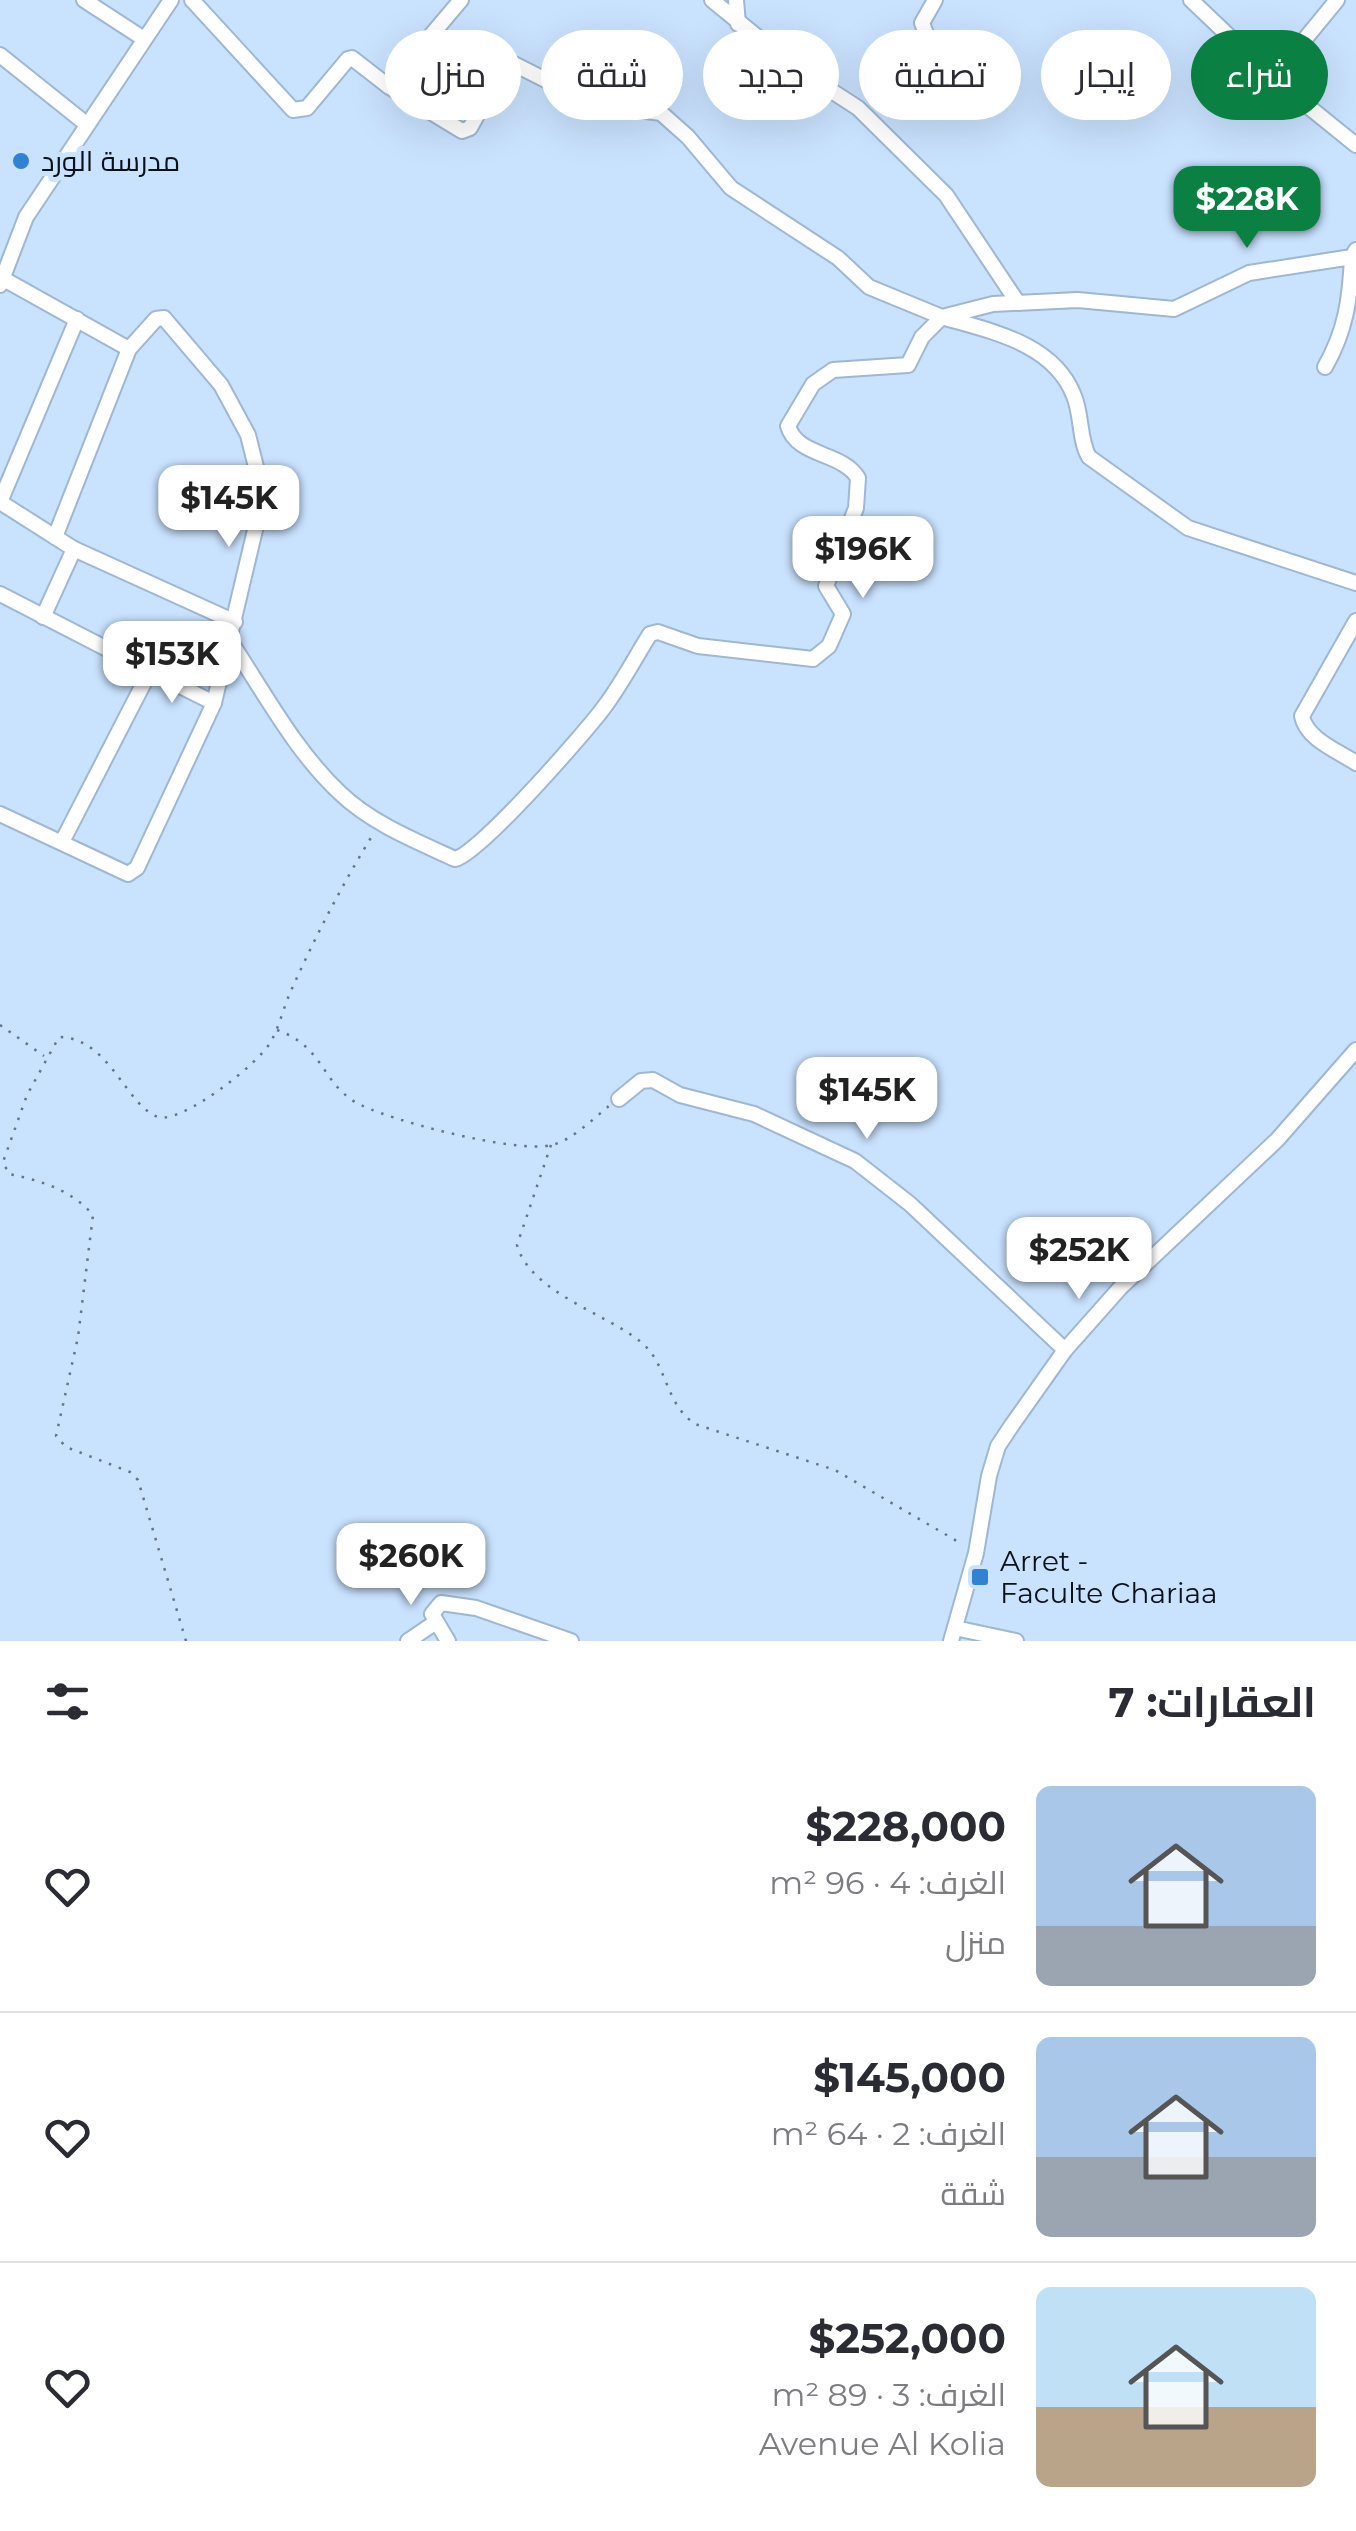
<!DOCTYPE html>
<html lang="ar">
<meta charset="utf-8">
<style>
:root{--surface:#fff;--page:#f2f2f3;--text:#2b2b33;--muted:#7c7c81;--line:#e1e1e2;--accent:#0b8043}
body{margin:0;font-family:Montserrat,Cairo,sans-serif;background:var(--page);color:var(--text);direction:rtl;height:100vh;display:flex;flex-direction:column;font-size:38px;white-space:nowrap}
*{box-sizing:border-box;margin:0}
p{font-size:32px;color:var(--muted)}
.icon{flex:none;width:55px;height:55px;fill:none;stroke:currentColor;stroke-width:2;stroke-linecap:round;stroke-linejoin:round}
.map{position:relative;height:1641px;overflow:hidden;direction:ltr}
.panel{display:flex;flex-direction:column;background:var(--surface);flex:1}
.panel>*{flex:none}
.guide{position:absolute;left:30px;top:30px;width:1298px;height:90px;direction:rtl;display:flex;gap:20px}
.price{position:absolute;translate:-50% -85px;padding:0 22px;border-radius:20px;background:#fff;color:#222;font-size:32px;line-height:65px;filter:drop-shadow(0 2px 5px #0008)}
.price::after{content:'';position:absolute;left:50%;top:60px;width:30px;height:22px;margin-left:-15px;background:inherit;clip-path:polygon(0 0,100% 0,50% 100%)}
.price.active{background:var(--accent);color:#fff}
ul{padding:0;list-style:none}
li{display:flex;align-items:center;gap:30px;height:250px;padding:0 40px}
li+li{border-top:2px solid var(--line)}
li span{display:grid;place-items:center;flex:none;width:280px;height:200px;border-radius:15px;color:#555}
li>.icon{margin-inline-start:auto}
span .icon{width:120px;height:120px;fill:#fffc;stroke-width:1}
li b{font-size:42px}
h2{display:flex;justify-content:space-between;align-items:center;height:120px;padding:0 40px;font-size:42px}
.tag{padding:0 35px;border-radius:45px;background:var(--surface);box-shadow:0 10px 40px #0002;font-size:35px;line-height:90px}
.tag.active{background:var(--accent);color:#fff}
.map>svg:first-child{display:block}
</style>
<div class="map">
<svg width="1356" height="1641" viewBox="0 0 1356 1641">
<rect width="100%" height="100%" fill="#c9e2fe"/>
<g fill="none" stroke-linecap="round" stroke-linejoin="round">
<defs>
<g id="street">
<path d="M84,0L144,39"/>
<path d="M192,0L293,110L307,108L348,59L352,58L388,86L462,131L470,128L503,68L514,64L593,104L661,113L688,137L731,188L838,258L869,287L942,317L993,304L1078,300L1174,309L1249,273L1352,257L1356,250"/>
<path d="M712,0L793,66L858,108L946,195L1018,303"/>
<path d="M736,0L738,24"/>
<path d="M1191,0L1273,78L1356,145"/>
<path d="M931,47L922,23L935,0"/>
<path d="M0,55L85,123"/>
<path d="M1273,78L1337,0"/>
<path d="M388,86L461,0"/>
<path d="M2,278L129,349"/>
<path d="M0,285L26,217L171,0"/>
<path d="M77,319L0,502L74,549L235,622"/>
<path d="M1325,367C1346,330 1350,299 1352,257"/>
<path d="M0,594L150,671L62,842"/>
<path d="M43,617L74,549"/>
<path d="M1356,621L1302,716C1306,739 1338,751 1356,763"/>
<path d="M230,641C264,692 295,751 340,793C371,823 416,841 455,859C479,854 586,732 605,706C622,683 635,658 650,634L658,632L698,646L813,659L829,646L843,614L826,586L856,508L858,478C843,452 797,457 788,426L813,384L833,370L908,365L922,337L942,317C990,331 1054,343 1074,396C1082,415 1079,440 1089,457L1188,528L1356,583"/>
<path d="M150,671L214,703"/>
<path d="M0,814L128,874L137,868L214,703L259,513L258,475L248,435L221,385L164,318L156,319L129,349L55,537"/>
<path d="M619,1099L641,1081L653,1080L680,1095L754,1114L855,1161L910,1204L1065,1350"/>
<path d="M955,1628L1016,1641"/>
<path d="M408,1641L436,1622"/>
<path d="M448,1641L432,1614L441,1603L476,1608L571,1641"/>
<path d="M951,1641L976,1553L989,1476L998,1446L1012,1425L1065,1350L1120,1288L1277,1140L1356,1050"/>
</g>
</defs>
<use href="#street" stroke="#9fb7d2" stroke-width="18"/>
<g stroke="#647486" stroke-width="2.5" stroke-dasharray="2.5 8" stroke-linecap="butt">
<path d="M0,1025L44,1056"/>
<path d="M277,1030C323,1046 321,1081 355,1102C386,1120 517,1154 552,1145C572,1140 593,1119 609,1106"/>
<path d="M551,1145L517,1245C530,1292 605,1313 641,1342C668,1364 664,1403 695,1424L835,1470L962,1544"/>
<path d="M186,1641L138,1480L130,1472L66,1447L56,1436L78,1337L93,1215C72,1190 39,1180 9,1174L3,1162L27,1095L59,1037C110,1038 126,1106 158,1117C182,1124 258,1064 270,1043C279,1028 283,1009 290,993C314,939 342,885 372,836"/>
</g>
<use href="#street" stroke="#fff" stroke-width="14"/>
</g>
<g fill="#3282d2" stroke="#c9e2fe" stroke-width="4">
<circle cx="21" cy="161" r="10"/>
<rect x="970" y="1567" width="20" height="20" rx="5"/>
</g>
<g text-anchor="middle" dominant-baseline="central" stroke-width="10" stroke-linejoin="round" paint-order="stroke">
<g font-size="28" fill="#09111a" stroke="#c9e2fe" text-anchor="start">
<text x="41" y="161">مدرسة الورد</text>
<text x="1000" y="1561">Arret -<tspan x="1000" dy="32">Faculte Chariaa</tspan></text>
</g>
</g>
</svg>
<b class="price active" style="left:1247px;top:251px">$228K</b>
<b class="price" style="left:229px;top:550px">$145K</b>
<b class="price" style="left:863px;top:601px">$196K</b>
<b class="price" style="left:172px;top:706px">$153K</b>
<b class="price" style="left:867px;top:1142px">$145K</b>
<b class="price" style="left:1079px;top:1302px">$252K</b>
<b class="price" style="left:411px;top:1608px">$260K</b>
<div class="guide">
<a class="tag active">شراء</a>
<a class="tag">إيجار</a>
<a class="tag">تصفية</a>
<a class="tag">جديد</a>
<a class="tag">شقة</a>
<a class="tag">منزل</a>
</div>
</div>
<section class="panel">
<h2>العقارات: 7<svg class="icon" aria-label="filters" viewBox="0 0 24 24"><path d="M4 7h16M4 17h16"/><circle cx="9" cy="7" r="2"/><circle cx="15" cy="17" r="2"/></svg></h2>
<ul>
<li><span style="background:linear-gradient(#a9c7e8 70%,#9aa5b1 0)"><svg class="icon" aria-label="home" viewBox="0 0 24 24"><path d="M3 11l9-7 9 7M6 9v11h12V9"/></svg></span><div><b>$228,000</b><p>الغرف: 4 · 96 m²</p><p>منزل</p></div><svg class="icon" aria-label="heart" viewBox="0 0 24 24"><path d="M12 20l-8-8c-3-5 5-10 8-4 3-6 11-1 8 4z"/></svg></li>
<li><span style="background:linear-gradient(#a9c7e8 60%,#9aa5b1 0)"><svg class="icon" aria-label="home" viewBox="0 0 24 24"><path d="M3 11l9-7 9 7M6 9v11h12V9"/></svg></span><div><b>$145,000</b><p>الغرف: 2 · 64 m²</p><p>شقة</p></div><svg class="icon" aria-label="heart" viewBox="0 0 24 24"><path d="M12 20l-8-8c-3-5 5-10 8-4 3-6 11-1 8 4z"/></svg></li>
<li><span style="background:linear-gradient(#bfe0f5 60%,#b9a48a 0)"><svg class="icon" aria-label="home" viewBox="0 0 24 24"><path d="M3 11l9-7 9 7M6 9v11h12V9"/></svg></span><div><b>$252,000</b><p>الغرف: 3 · 89 m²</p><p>Avenue Al Kolia</p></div><svg class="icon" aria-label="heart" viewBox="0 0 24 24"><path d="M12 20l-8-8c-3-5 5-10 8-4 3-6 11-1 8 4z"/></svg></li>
</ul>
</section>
